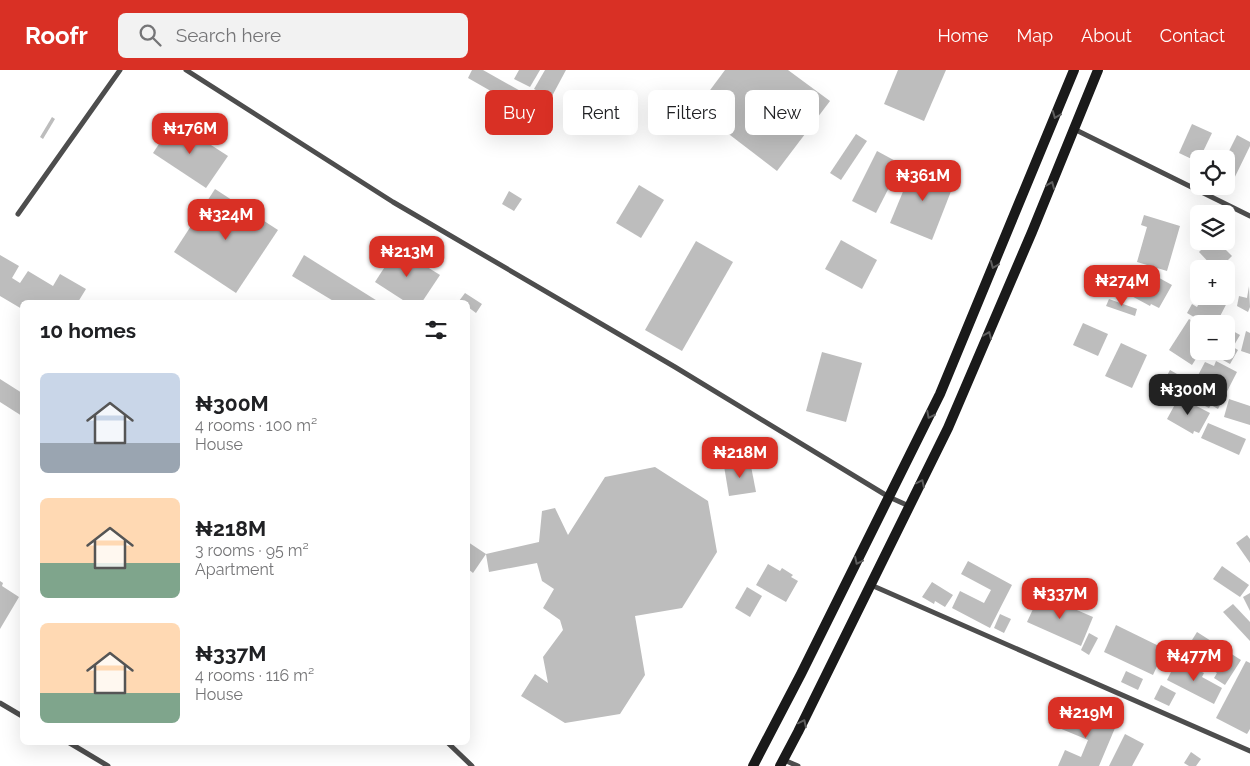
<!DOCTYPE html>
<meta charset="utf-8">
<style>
:root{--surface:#fff;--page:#f2f2f2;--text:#202124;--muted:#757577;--accent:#d93025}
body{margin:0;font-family:Raleway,sans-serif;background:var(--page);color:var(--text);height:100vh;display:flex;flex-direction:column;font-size:19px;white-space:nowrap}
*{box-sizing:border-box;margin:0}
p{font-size:16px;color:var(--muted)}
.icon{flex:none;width:28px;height:28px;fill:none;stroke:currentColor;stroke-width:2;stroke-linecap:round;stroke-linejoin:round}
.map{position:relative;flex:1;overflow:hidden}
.details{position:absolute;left:20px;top:230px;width:450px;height:445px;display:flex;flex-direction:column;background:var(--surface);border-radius:8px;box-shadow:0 5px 20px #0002}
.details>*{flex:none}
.top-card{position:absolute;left:485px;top:20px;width:475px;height:45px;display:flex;gap:10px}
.controls{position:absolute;left:1190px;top:80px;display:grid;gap:10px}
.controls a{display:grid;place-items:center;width:45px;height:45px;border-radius:8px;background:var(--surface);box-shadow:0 5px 20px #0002;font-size:25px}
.price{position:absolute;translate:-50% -42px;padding:0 11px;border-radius:10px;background:var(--accent);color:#fff;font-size:16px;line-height:32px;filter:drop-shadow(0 1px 2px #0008)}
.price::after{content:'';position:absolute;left:50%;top:30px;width:15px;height:11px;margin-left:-8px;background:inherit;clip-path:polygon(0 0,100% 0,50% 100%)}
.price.selected{background:#222;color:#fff}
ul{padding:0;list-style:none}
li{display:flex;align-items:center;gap:15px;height:125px;padding:0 20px}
li span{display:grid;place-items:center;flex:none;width:140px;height:100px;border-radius:8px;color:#555}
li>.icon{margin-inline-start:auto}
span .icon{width:60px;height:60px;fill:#fffc;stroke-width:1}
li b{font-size:21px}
h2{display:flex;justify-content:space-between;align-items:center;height:60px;padding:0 20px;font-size:21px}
.pill{padding:0 18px;border-radius:8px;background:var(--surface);box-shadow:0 5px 20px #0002;font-size:18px;line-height:45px}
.pill.selected{background:var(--accent);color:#fff}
header{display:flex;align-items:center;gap:30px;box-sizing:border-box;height:70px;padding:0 25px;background:var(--accent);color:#fff}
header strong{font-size:24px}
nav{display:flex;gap:28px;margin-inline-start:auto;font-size:18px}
.search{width:350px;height:45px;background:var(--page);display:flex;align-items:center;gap:12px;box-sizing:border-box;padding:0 18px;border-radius:8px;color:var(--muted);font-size:19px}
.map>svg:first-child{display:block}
</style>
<header>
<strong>Roofr</strong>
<div class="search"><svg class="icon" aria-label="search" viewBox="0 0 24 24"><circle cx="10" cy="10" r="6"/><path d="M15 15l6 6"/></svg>Search here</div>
<nav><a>Home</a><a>Map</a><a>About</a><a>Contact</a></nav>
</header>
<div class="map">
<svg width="1250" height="696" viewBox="0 0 1250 696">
<rect width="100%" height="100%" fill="#fff"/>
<g fill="#bdbdbd">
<path d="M472,0H483L540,32L533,45L468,8Z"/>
<path d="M519,0H540L530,17L514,9Z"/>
<path d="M545,0H566L551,28L534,19Z"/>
<path d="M725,0H788L830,31L777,101L696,39Z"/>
<path d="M898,0H946L924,51L884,34Z"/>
<path d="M52,47L55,49L43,69L40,67Z"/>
<path d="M174,51L228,86L206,118L153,83Z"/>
<path d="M1192,54L1212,63L1198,92L1179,83Z"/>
<path d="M856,64L867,71L841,110L830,103Z"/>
<path d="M1237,65L1250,72V76L1229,119L1223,116H1226L1225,89Z"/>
<path d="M877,81L901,94L876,143L852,131Z"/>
<path d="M914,95L955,111L932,170L890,153Z"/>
<path d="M639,115L664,130L641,168L616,153Z"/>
<path d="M215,119L278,160L236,223L174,182Z"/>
<path d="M509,121L522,129L514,141L502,134Z"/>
<path d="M1144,145L1180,156L1167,201L1137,192L1147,157L1141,155Z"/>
<path d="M841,170L877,190L862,219L825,199Z"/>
<path d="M696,171L733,192L682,281L645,260Z"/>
<path d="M1210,171H1217L1232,186L1219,199H1215L1199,182Z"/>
<path d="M397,178L440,205L422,232H406L375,212Z"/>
<path d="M0,185L19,196L12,208L20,213L28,201L53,216L60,204L86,219L78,232H22V239L0,226Z"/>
<path d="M304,185L379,232H335L292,206Z"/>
<path d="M1141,198L1172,215L1159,238L1151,234L1150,236L1126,223Z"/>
<path d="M1249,216L1250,237L1248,242L1237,236L1239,226L1247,228Z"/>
<path d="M465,223L482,234L476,243L468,237V232L459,231Z"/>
<path d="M1226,225L1230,227L1216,254H1206L1187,243L1192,234L1197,237L1203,226H1226Z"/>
<path d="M1109,229L1137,239L1135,246L1106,236Z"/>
<path d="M1189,249L1199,255V281H1201L1192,295L1169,280Z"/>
<path d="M1083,253L1108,264L1098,286L1073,275Z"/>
<path d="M1226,257L1240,265L1233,277L1238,280L1230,294L1207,281H1226Z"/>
<path d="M1246,261L1250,263V284L1241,281Z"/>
<path d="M1121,273L1147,285L1132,318L1105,306Z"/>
<path d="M822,282L862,293L846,352L806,341Z"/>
<path d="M1216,291L1237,302L1218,339L1211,335L1209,338L1183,325L1189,311L1194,313L1205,292L1214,296Z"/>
<path d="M1170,300L1184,308L1170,334L1156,326Z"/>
<path d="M0,309L22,323V346L0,332Z"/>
<path d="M1179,327L1210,343L1199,363L1194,361L1193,364L1167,349Z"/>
<path d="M1229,329L1250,336V355L1224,347Z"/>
<path d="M1208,353L1246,369L1239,385L1201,368Z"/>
<path d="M750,391L756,422L729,426L724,396Z"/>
<path d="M655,397L708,431L717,482L682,538L635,546L645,605L620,644L565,653L521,626L535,604L548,613L543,587L563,560L560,550L543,538L554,519L542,511L537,493L489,502L486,484L539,472L542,441L555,438L568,465L605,407Z"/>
<path d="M1247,465L1250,469V493L1236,473Z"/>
<path d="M468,472L486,484L473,503L468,499Z"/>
<path d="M968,491L1012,515L990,558L952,538L960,521L984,533L991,520L961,504Z"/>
<path d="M768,494L780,501L782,498L793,505L791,507L798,511L786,532L756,515Z"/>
<path d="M1222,496L1249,515L1240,527L1213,509Z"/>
<path d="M0,511L3,513L2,516L19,527L0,559Z"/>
<path d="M932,512L953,525L945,537L935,531L934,534L922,527Z"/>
<path d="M747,517L762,526L750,547L735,538Z"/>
<path d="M1250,523V541L1243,527Z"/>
<path d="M1040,524L1093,547L1081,576L1027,552Z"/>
<path d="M1233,534L1250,552V571L1223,542Z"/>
<path d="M1000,544L1011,549L1004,563L994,558Z"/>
<path d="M1116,555L1165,579L1153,605L1104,582Z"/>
<path d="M1197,562L1241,590L1225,615L1214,608L1217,603L1212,600L1217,591L1199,580L1196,584L1187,578Z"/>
<path d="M1089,563L1098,568L1089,585L1081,580Z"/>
<path d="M1177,590L1204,603L1202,607L1222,618L1214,634L1167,610Z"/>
<path d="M1246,591L1250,593V659L1247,664L1216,648Z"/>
<path d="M1126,601L1143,609L1138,620L1121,612Z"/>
<path d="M1161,615L1176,623L1169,636L1154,629Z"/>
<path d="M1068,637L1115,658L1099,696H1058L1065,680L1081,687L1088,670L1059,658Z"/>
<path d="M1125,664L1144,674L1132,696H1109Z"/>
<path d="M1191,682L1201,689L1196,696H1189L1184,693Z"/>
</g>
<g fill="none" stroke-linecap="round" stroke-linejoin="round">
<g stroke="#4d4d4d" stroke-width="5">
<path d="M186,0L393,132L675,297L889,427L909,436"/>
<path d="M1074,59L1250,146"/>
<path d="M18,144L120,0"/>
<path d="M871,515L1250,681"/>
<path d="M0,633L22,646"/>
<path d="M68,672L108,696"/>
<path d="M447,672L472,696"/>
<path d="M784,690L798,696"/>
</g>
<g stroke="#1a1a1a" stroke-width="10">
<path d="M753,696L801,604L940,324L1074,0"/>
<path d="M780,696L798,662L948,358L1032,162L1098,0"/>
</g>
</g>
<defs><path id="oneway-chevron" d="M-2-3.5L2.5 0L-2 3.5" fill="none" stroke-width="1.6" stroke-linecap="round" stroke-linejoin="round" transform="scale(1.25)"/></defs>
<g stroke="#5f5f5f">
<use href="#oneway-chevron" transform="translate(1056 45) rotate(112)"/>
<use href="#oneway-chevron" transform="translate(1051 115) rotate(-68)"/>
<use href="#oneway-chevron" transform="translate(994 195) rotate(113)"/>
<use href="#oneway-chevron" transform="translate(988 265) rotate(-67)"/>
<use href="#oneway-chevron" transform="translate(930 345) rotate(117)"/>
<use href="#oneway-chevron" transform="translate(921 413) rotate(-64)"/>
<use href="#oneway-chevron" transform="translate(858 491) rotate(116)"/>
<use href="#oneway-chevron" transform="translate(803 653) rotate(-64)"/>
</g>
</svg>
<div class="controls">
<a><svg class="icon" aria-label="locate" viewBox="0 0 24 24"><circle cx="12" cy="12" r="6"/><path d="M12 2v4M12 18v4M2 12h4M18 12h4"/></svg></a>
<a><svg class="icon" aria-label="layers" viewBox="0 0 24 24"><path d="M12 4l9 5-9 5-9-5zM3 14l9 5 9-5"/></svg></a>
<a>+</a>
<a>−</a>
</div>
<b class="price" style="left:190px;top:85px">₦176M</b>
<b class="price" style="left:923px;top:132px">₦361M</b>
<b class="price" style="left:226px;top:171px">₦324M</b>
<b class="price" style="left:407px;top:208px">₦213M</b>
<b class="price" style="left:1122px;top:237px">₦274M</b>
<b class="price selected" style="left:1188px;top:346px">₦300M</b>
<b class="price" style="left:740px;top:409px">₦218M</b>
<b class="price" style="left:1060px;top:550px">₦337M</b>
<b class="price" style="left:1194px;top:612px">₦477M</b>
<b class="price" style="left:1086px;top:669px">₦219M</b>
<div class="top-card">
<a class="pill selected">Buy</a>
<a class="pill">Rent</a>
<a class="pill">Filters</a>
<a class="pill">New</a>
</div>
<section class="details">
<h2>10 homes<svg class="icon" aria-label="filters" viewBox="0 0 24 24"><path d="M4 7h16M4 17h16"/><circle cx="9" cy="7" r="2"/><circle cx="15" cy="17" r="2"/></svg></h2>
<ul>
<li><span style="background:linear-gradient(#c9d6e8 70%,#9aa5b1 0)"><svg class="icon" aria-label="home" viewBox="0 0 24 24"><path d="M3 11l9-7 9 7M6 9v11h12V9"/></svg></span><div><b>₦300M</b><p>4 rooms · 100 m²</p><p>House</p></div></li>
<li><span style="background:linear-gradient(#ffd9b3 65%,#7fa58c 0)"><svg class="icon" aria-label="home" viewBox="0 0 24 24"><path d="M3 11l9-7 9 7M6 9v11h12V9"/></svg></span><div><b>₦218M</b><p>3 rooms · 95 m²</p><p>Apartment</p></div></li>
<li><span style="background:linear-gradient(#ffd9b3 70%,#7fa58c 0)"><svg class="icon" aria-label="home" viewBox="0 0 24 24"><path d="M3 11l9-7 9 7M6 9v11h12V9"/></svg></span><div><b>₦337M</b><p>4 rooms · 116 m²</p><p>House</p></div></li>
</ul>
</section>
</div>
